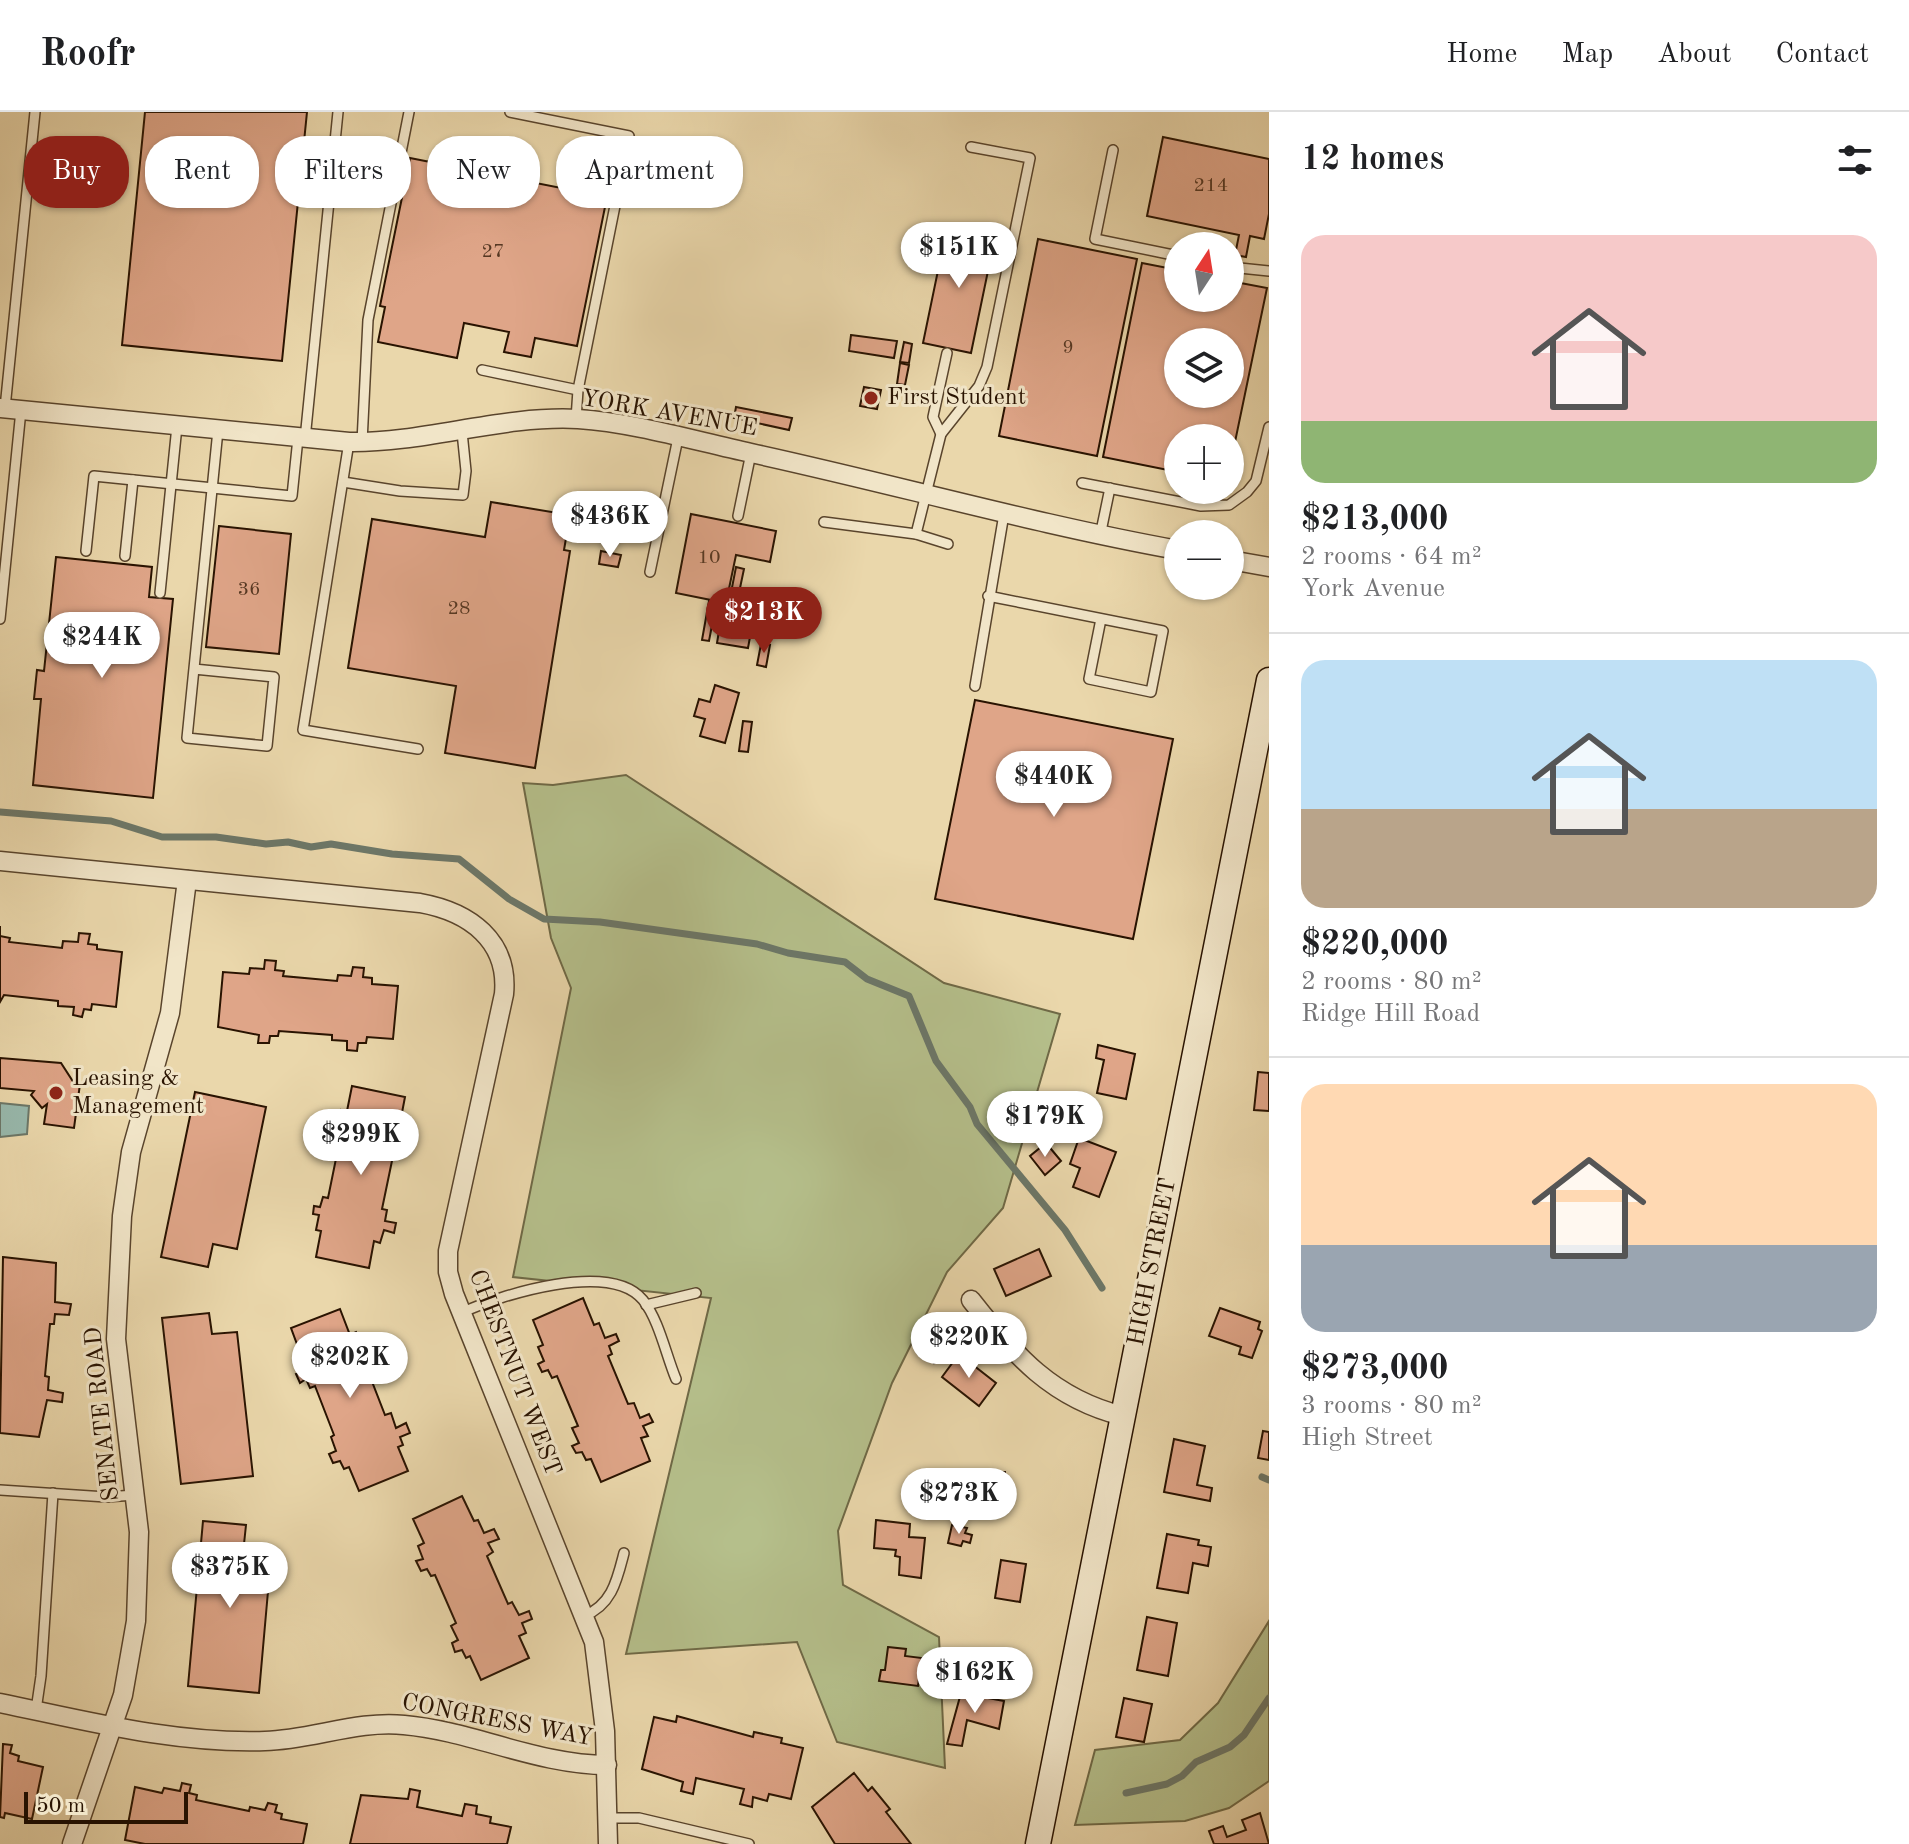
<!DOCTYPE html>
<meta charset="utf-8">
<style>
:root{--surface:#fff;--page:#f2f2f2;--text:#202124;--muted:#757577;--line:#e0e0e0;--accent:#8f2418}
body{margin:0;font-family:"Old Standard TT",serif;background:var(--page);color:var(--text);height:100vh;display:flex;flex-direction:column;font-size:30px;white-space:nowrap}
*{box-sizing:border-box;margin:0}
p{font-size:26px;color:var(--muted)}
.icon{flex:none;width:44px;height:44px;fill:none;stroke:currentColor;stroke-width:2;stroke-linecap:round;stroke-linejoin:round}
.map{position:relative;flex:1;overflow:hidden}
.side{display:flex;flex-direction:column;background:var(--surface);width:640px}
.side>*{flex:none}
.guide{position:absolute;left:24px;top:24px;width:760px;height:72px;display:flex;gap:16px}
.needle{width:52px;rotate:12deg}
.tools{position:absolute;left:1164px;top:120px;display:grid;gap:16px}
.tools a{display:grid;place-items:center;width:80px;height:80px;border-radius:50%;background:var(--surface);box-shadow:0 2px 6px #0004;font-size:40px}
.scale{position:absolute;left:24px;bottom:20px;width:164px;box-sizing:border-box;padding-left:8px;border:4px solid #291301;border-top:0;font-size:22px;line-height:28px;white-space:nowrap;color:#291301;-webkit-text-stroke:6px #f1e5c8;paint-order:stroke}
.price{position:absolute;translate:-50% -68px;padding:0 18px;border-radius:28px;background:#fff;color:#222;font-size:26px;line-height:52px;filter:drop-shadow(0 2px 4px #0008)}
.price::after{content:'';position:absolute;left:50%;top:48px;width:24px;height:18px;margin-left:-12px;background:inherit;clip-path:polygon(0 0,100% 0,50% 100%)}
.price.active{background:var(--accent);color:#fff}
ul{padding:0;list-style:none}
li{display:grid;align-content:center;gap:16px;height:424px;padding:0 32px}
li+li{border-top:2px solid var(--line)}
li span{display:grid;place-items:center;height:248px;border-radius:24px;color:#555}
li>.icon{margin-inline-start:auto}
span .icon{width:144px;height:144px;fill:#fffc;stroke-width:1}
li b{font-size:34px}
h2{display:flex;justify-content:space-between;align-items:center;height:96px;padding:0 32px;font-size:34px}
.pill{padding:0 28px;border-radius:32px;background:var(--surface);box-shadow:0 2px 6px #0004;font-size:28px;line-height:72px}
.pill.active{background:var(--accent);color:#fff}
header{display:flex;align-items:center;gap:48px;box-sizing:border-box;height:112px;padding:0 40px;background:var(--surface);border-bottom:2px solid var(--line)}
header strong{font-size:38px}
nav{display:flex;gap:44px;margin-inline-start:auto;font-size:28px}
main{display:flex;flex:1;min-height:0}
.map>svg:first-child{display:block}
</style>
<header>
<strong>Roofr</strong>
<nav><a>Home</a><a>Map</a><a>About</a><a>Contact</a></nav>
</header>
<main>
<div class="map">
<svg width="1269" height="1732" viewBox="0 0 1269 1732">
<rect width="100%" height="100%" fill="#ead7ab"/>
<filter id="stains"><feTurbulence type="fractalNoise" baseFrequency=".0025" numOctaves="4"/><feColorMatrix values="0 0 0 0 .2 0 0 0 0 .09 0 0 0 0 .02 0 0 0 .5 -.17"/></filter>
<radialGradient id="worn" r=".72"><stop offset=".6" stop-color="#630" stop-opacity="0"/><stop offset="1" stop-color="#630" stop-opacity=".3"/></radialGradient>
<g fill="#b5bf8b" stroke="#6f6946" stroke-width="2">
<path d="M626,663L944,871L1060,902L1003,1096L947,1160L892,1271L838,1419L843,1473L939,1525L945,1656L837,1630L797,1530L626,1542L711,1186L513,1165L571,876L551,826L523,671L553,673Z"/>
<path d="M1269,1509V1669L1229,1696L1185,1709L1075,1713L1095,1638L1180,1628L1218,1591Z"/>
</g>
<path fill="#98b9ad" stroke="#6c7768" stroke-width="2" d="M0,991L29,994L27,1022L0,1025Z"/>
<g fill="none" stroke-linecap="round" stroke-linejoin="round">
<g stroke="#6c7768" stroke-width="7">
<path d="M0,700L111,709L162,725H216L266,732L288,730L311,735L331,732L392,742L459,747L509,787L544,807L600,810L757,832L788,841L845,850L867,867L909,884L936,949L970,995L977,1012L1065,1118L1102,1176"/>
<path d="M1262,1365L1269,1368"/>
<path d="M1126,1681L1167,1672L1182,1664L1196,1650L1230,1635L1244,1623L1269,1586"/>
</g>
</g>
<g fill="#dfa588" stroke="#291301" stroke-width="2" fill-rule="evenodd">
<path d="M145,0H307L282,249L122,233Z"/>
<path d="M1163,25L1269,47V102L1264,127L1250,124L1246,145L1235,143L1239,123L1147,104Z"/>
<path d="M410,46L607,85L577,234L535,226L531,245L504,240L509,220L464,211L457,246L378,230L385,195L380,194Z"/>
<path d="M947,115L995,125L971,241L923,231Z"/>
<path d="M1038,127L1137,147L1097,344L999,324Z"/>
<path d="M1142,151L1178,158V186H1230V169L1267,176L1230,354V326H1178V360L1103,345ZM1178,230H1230V282H1178Z"/>
<path d="M851,223L897,229L894,246L849,239Z"/>
<path d="M904,230L912,232L909,251L900,250Z"/>
<path d="M900,251L909,253L905,273L897,272Z"/>
<path d="M864,275L881,278L877,297L860,294Z"/>
<path d="M736,295L792,306L789,318L734,306Z"/>
<path d="M491,390L570,403L564,438L570,439L535,656L445,641L456,574L348,556L372,407L485,425Z"/>
<path d="M691,402L776,419L770,450L736,443L726,491L676,481Z"/>
<path d="M219,414L291,422L279,542L206,535Z"/>
<path d="M601,439L621,443L618,455L599,452Z"/>
<path d="M56,445L152,455L149,485L173,487L153,686L33,673L41,587H34L37,558L44,559Z"/>
<path d="M736,455L744,457L740,476L764,481L760,502L728,496Z"/>
<path d="M800,478L810,481L806,501L795,498Z"/>
<path d="M709,489L722,491L718,509L713,508L709,529L702,528Z"/>
<path d="M719,519L750,525L748,536L717,531Z"/>
<path d="M761,532L770,533L766,555L757,553Z"/>
<path d="M715,573L739,581L725,631L700,624L705,607L694,604L699,587L710,590Z"/>
<path d="M975,588L1173,627L1133,827L935,787Z"/>
<path d="M743,609L752,610L748,640L739,639Z"/>
<path d="M0,814V824L10,826L9,830L62,836L63,829L78,830L79,821L90,822L88,832L97,833V837L122,840L116,895L92,892L91,898L84,897L82,905L73,903L74,895L58,894V889L4,883L0,890Z"/>
<path d="M265,848L276,849L275,858L284,859L283,864L337,869L338,863L351,864L353,855L364,856L363,865L372,866V872L398,874L393,927L367,925L366,931H358L357,939L347,938V929L332,928V923L279,919L278,924H270L269,931H258L259,923L218,915L223,860L249,862L250,856L264,857Z"/>
<path d="M1098,933L1135,942L1126,987L1097,981L1104,948L1096,946Z"/>
<path d="M0,946L61,951L74,971L80,972L74,1016L44,1012L47,992L42,996L31,983L34,979L0,976Z"/>
<path d="M1258,960L1269,961V999L1254,998Z"/>
<path d="M352,974L405,985L400,1011L405,1012L403,1024L414,1026L412,1034L402,1032L398,1045L393,1044L382,1097L387,1098L385,1109L396,1111L394,1121L384,1118L380,1131L374,1129L369,1156L316,1145L321,1119L316,1118L319,1103L313,1102L314,1094L320,1095L323,1085L328,1086L339,1032L335,1031L337,1019L330,1018L331,1008L339,1009L341,998L347,999Z"/>
<path d="M195,980L266,995L237,1137L213,1132L208,1155L161,1145Z"/>
<path d="M1079,1026L1116,1040L1099,1085L1073,1075L1080,1056L1070,1052Z"/>
<path d="M1046,1031L1061,1049L1045,1063L1030,1044Z"/>
<path d="M1039,1137L1051,1164L1006,1184L994,1157Z"/>
<path d="M3,1145L56,1151L55,1190L71,1192L69,1203L55,1202L54,1212H50L45,1264L49,1265L48,1278L63,1281L62,1290L47,1288L39,1325L0,1321Z"/>
<path d="M583,1186L594,1213L599,1211L605,1226L616,1222L619,1229L609,1234L612,1242L608,1244L628,1292L634,1291L640,1306L649,1302L653,1310L643,1314L648,1324L641,1326L650,1349L601,1370L591,1347L586,1348L582,1340L576,1341L572,1334L579,1331L572,1316L578,1314L557,1264L552,1266L548,1258L542,1260L538,1252L544,1249L538,1235L543,1233L533,1208Z"/>
<path d="M1220,1196L1260,1210L1258,1217L1262,1219L1252,1246L1239,1242L1241,1235L1209,1224Z"/>
<path d="M340,1197L350,1223L356,1220L362,1234L372,1230L376,1239L366,1243L369,1253L366,1254L385,1303L391,1301L396,1316L406,1311L410,1321L400,1325L403,1333L398,1335L408,1359L359,1379L349,1355L344,1357L340,1349L333,1351L329,1342L336,1339L331,1325L334,1323L315,1274L310,1276L306,1267L300,1271L296,1262L303,1259L297,1244L301,1243L291,1216Z"/>
<path d="M209,1201L212,1222L237,1220L253,1364L181,1372L162,1206Z"/>
<path d="M938,1221L952,1235L934,1251L921,1237Z"/>
<path d="M959,1242L996,1271L979,1294L942,1265Z"/>
<path d="M1263,1319L1269,1320V1348L1258,1346Z"/>
<path d="M1174,1327L1205,1334L1197,1373L1212,1376L1210,1389L1164,1380Z"/>
<path d="M1005,1360L1006,1395L980,1396V1361Z"/>
<path d="M462,1384L474,1409L478,1408L484,1421L494,1417L499,1427L488,1431L493,1440L487,1444L508,1492L512,1490L519,1503L529,1499L532,1507L522,1511L526,1521L519,1524L529,1546L481,1568L470,1544L466,1546L462,1538L455,1540L452,1531L458,1528L451,1514L456,1511L435,1463L431,1464L427,1457L421,1459L416,1449L423,1447L418,1434L424,1431L413,1407Z"/>
<path d="M876,1408L910,1412L909,1425L925,1426L921,1466L899,1463L900,1445L895,1444L896,1438L874,1436Z"/>
<path d="M203,1409L246,1413L244,1432L272,1434L259,1581L188,1574Z"/>
<path d="M952,1413L967,1416L965,1421L972,1423L970,1431L963,1429L961,1434L948,1431Z"/>
<path d="M1167,1422L1199,1428L1198,1433L1211,1435L1208,1454L1193,1451L1188,1481L1157,1476Z"/>
<path d="M1001,1448L1026,1452L1020,1490L995,1486Z"/>
<path d="M1147,1505L1177,1511L1168,1564L1137,1558Z"/>
<path d="M888,1535L906,1537L905,1544L922,1546L918,1574L879,1569L881,1558H885Z"/>
<path d="M961,1581L1004,1589L999,1617L967,1608L962,1634L947,1632Z"/>
<path d="M1124,1586L1152,1592L1144,1630L1116,1625Z"/>
<path d="M677,1604L753,1625L754,1620L782,1626L781,1631L803,1636L791,1687L769,1682L767,1689L753,1685L752,1695L740,1692L744,1677L696,1666L693,1682L681,1679L683,1670L642,1657L654,1605L676,1610Z"/>
<path d="M3,1632L12,1633L10,1641L19,1644L18,1649L43,1655L32,1707L5,1701L4,1706L0,1705Z"/>
<path d="M854,1661L868,1679L872,1675L890,1697L886,1700L911,1732H835L812,1695Z"/>
<path d="M182,1671L191,1673L189,1681L197,1683L196,1688L249,1699L250,1695L265,1698L268,1691L277,1693L275,1700L282,1702L281,1707L307,1712L303,1732H145L125,1728L135,1675L162,1681L164,1676L180,1679Z"/>
<path d="M410,1677L420,1679L417,1695L462,1704L465,1692L477,1694L476,1702L491,1705L490,1711L511,1715L507,1732H350L361,1683L408,1687Z"/>
<path d="M1260,1701L1269,1732H1214L1209,1719L1223,1714L1227,1725L1246,1718L1242,1708Z"/>
</g>
<g fill="none" stroke-linecap="round" stroke-linejoin="round">
<defs>
<g id="lane">
<path d="M510,0L629,24L578,278L576,307"/>
<path d="M1113,38L1095,127L1178,144"/>
<path d="M1230,155L1269,159"/>
<path d="M482,258L578,278"/>
<path d="M5,296L35,0"/>
<path d="M941,322L933,305L947,241"/>
<path d="M305,327L338,0"/>
<path d="M349,330L303,618L418,637"/>
<path d="M362,330L368,208L409,0"/>
<path d="M343,370L400,379L463,383L466,359L462,320"/>
<path d="M1082,371L1201,394L1229,393L1247,380L1256,369L1269,315"/>
<path d="M738,404L751,341"/>
<path d="M824,410L916,422L948,432"/>
<path d="M916,422L941,322L979,274L987,255L1030,46L971,35"/>
<path d="M1100,424L1110,376"/>
<path d="M86,439L94,364L292,384L298,326"/>
<path d="M125,444L133,368"/>
<path d="M650,460L678,326"/>
<path d="M160,481L177,314"/>
<path d="M988,484L1163,519L1151,580L1089,567L1101,507"/>
<path d="M0,507L21,298"/>
<path d="M194,557L274,565L267,634L187,626L218,318"/>
<path d="M975,574L1004,402"/>
<path d="M646,1193L696,1181"/>
<path d="M461,1201C500,1183 610,1148 643,1188C659,1208 666,1243 676,1267"/>
<path d="M0,1378L106,1385L135,1383"/>
<path d="M584,1504C612,1493 617,1468 624,1441"/>
<path d="M36,1598L41,1564L53,1381"/>
<path d="M608,1706H639L749,1732"/>
</g>
<g id="street">
<path d="M0,296L349,330C426,331 501,303 578,307C636,311 695,329 751,341C894,372 1034,412 1178,438"/>
<path d="M1230,448L1269,455"/>
<path d="M0,749L420,791C470,800 509,829 504,882L448,1139V1160L454,1182L594,1530L605,1619L608,1732"/>
<path d="M971,1188C1014,1243 1053,1287 1123,1304"/>
<path d="M0,1591C87,1609 175,1632 265,1629C311,1628 358,1608 404,1613C472,1619 538,1653 607,1653"/>
<path d="M72,1732L123,1583L136,1509L139,1420L116,1227L122,1104L131,1040L170,901L187,768"/>
</g>
<path id="secondary" d="M1038,1732L1269,568"/>
</defs>
<use href="#lane" stroke="#59442c" stroke-width="12"/>
<use href="#street" stroke="#59442c" stroke-width="21"/>
<use href="#secondary" stroke="#291301" stroke-width="27"/>
<use href="#lane" stroke="#f1e5c8" stroke-width="9"/>
<use href="#street" stroke="#f1e5c8" stroke-width="18"/>
<use href="#secondary" stroke="#f1e5c8" stroke-width="24"/>
</g>
<g fill="#8f2418" stroke="#f1e5c8" stroke-width="3">
<circle cx="871" cy="286" r="8"/>
<circle cx="56" cy="981" r="8"/>
</g>
<g text-anchor="middle" dominant-baseline="central" stroke-width="6" stroke-linejoin="round" paint-order="stroke">
<g font-size="20" fill="#563823">
<text x="1211" y="74">214</text>
<text x="493" y="140">27</text>
<text x="1068" y="236">9</text>
<text x="709" y="446">10</text>
<text x="249" y="478">36</text>
<text x="459" y="497">28</text>
</g>
<g font-size="24" fill="#291301" stroke="#f1e5c8" text-anchor="start">
<text x="887" y="286">First Student</text>
<text x="72" y="967">Leasing &amp;<tspan x="72" dy="28">Management</tspan></text>
</g>
<g font-size="24" fill="#291301" stroke="#f1e5c8">
<text transform="translate(669 302) rotate(10)">YORK AVENUE</text>
<text transform="translate(1153 1150) rotate(-79)">HIGH STREET</text>
<text transform="translate(514 1261) rotate(69)">CHESTNUT WEST</text>
<text transform="translate(103 1302) rotate(-96)">SENATE ROAD</text>
<text transform="translate(497 1609) rotate(11)">CONGRESS WAY</text>
</g>
</g>
<rect width="100%" height="100%" filter="url(#stains)"/>
<rect width="100%" height="100%" fill="url(#worn)"/>
</svg>
<div class="tools">
<a><svg class="needle" viewBox="-14 -14 28 28"><path d="M0-13l5 13h-10z" fill="#e53935"/><path d="M0 13l5-13h-10z" fill="#757577"/></svg></a>
<a><svg class="icon" aria-label="layers" viewBox="0 0 24 24"><path d="M12 4l9 5-9 5-9-5zM3 14l9 5 9-5"/></svg></a>
<a>+</a>
<a>−</a>
</div>
<div class="scale">50 m</div>
<b class="price" style="left:959px;top:178px">$151K</b>
<b class="price" style="left:610px;top:447px">$436K</b>
<b class="price active" style="left:764px;top:543px">$213K</b>
<b class="price" style="left:102px;top:568px">$244K</b>
<b class="price" style="left:1054px;top:707px">$440K</b>
<b class="price" style="left:1045px;top:1047px">$179K</b>
<b class="price" style="left:361px;top:1065px">$299K</b>
<b class="price" style="left:969px;top:1268px">$220K</b>
<b class="price" style="left:350px;top:1288px">$202K</b>
<b class="price" style="left:959px;top:1424px">$273K</b>
<b class="price" style="left:230px;top:1498px">$375K</b>
<b class="price" style="left:975px;top:1603px">$162K</b>
<div class="guide">
<a class="pill active">Buy</a>
<a class="pill">Rent</a>
<a class="pill">Filters</a>
<a class="pill">New</a>
<a class="pill">Apartment</a>
</div>
</div>
<section class="side">
<h2>12 homes<svg class="icon" aria-label="filters" viewBox="0 0 24 24"><path d="M4 7h16M4 17h16"/><circle cx="9" cy="7" r="2"/><circle cx="15" cy="17" r="2"/></svg></h2>
<ul>
<li><span style="background:linear-gradient(#f6c9c9 75%,#8fb573 0)"><svg class="icon" aria-label="home" viewBox="0 0 24 24"><path d="M3 11l9-7 9 7M6 9v11h12V9"/></svg></span><div><b>$213,000</b><p>2 rooms · 64 m²</p><p>York Avenue</p></div></li>
<li><span style="background:linear-gradient(#bfe0f5 60%,#b9a48a 0)"><svg class="icon" aria-label="home" viewBox="0 0 24 24"><path d="M3 11l9-7 9 7M6 9v11h12V9"/></svg></span><div><b>$220,000</b><p>2 rooms · 80 m²</p><p>Ridge Hill Road</p></div></li>
<li><span style="background:linear-gradient(#ffd9b3 65%,#9aa5b1 0)"><svg class="icon" aria-label="home" viewBox="0 0 24 24"><path d="M3 11l9-7 9 7M6 9v11h12V9"/></svg></span><div><b>$273,000</b><p>3 rooms · 80 m²</p><p>High Street</p></div></li>
</ul>
</section>
</main>
